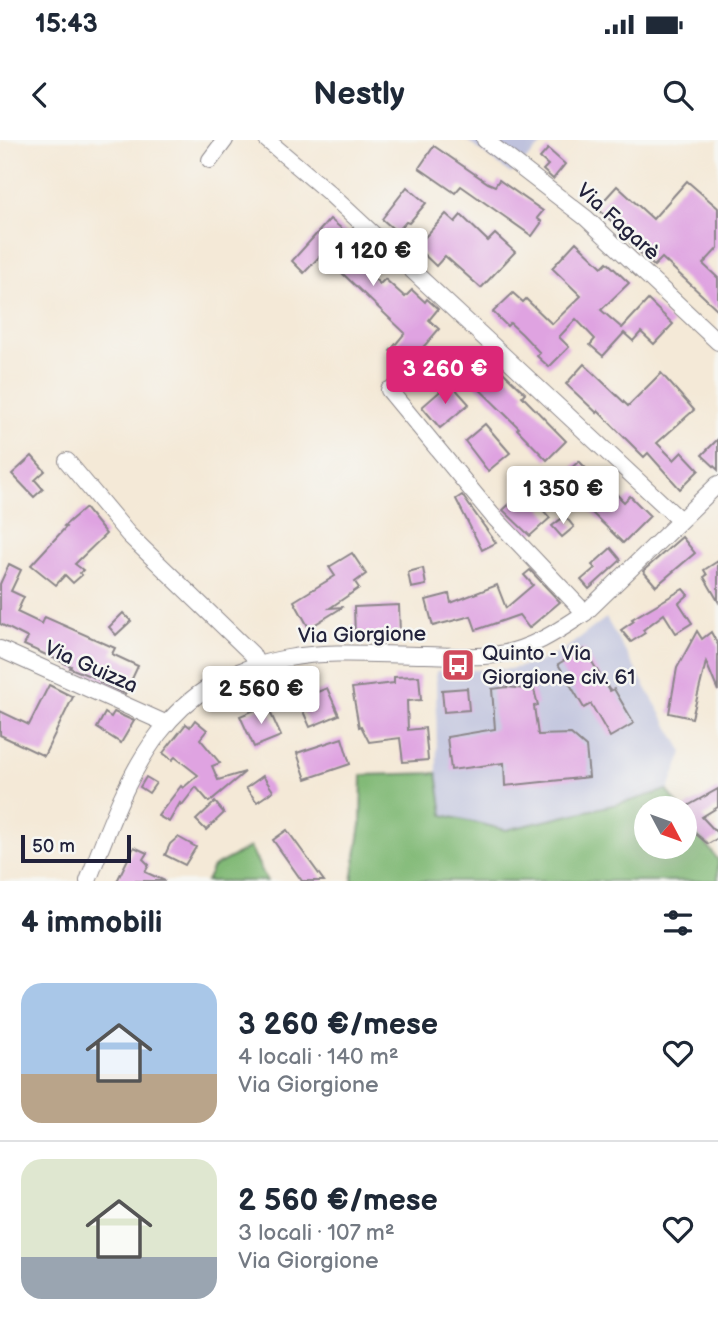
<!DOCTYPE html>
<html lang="it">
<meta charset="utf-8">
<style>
:root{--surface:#fff;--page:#f6f6f7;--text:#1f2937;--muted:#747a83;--line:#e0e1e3;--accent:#db2777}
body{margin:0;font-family:"Balsamiq Sans",sans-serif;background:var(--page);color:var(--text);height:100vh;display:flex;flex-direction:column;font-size:26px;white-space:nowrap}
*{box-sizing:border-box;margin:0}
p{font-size:23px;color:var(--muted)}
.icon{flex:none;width:38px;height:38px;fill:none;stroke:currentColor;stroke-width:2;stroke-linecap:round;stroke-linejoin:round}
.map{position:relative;height:741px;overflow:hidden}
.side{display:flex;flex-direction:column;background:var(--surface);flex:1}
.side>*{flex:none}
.needle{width:46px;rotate:131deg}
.tools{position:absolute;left:634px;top:656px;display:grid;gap:14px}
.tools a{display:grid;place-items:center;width:63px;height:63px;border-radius:50%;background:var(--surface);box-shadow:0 7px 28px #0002;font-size:35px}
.scale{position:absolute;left:21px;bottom:18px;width:110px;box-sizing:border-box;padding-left:7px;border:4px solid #22223b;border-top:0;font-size:19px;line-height:24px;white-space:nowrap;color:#22223b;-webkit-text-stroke:5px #f6f6f2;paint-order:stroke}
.price{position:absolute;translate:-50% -60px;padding:0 16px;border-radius:7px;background:#fff;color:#222;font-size:23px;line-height:46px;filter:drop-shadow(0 2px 4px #0008)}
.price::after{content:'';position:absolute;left:50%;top:42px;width:21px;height:16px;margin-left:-10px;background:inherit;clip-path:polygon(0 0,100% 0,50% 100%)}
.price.active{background:var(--accent);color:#fff}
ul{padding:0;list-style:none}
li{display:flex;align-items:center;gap:21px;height:175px;padding:0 21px}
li+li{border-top:2px solid var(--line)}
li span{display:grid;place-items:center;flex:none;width:196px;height:140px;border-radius:21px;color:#555}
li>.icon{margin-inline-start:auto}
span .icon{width:84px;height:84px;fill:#fffc;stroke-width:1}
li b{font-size:30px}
h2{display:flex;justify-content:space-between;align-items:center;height:84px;padding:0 21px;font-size:30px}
.status{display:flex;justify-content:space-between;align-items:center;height:49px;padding:0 35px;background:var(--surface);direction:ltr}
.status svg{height:19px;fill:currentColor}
header{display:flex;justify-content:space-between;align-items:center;height:91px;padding:0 21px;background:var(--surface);font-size:32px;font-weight:600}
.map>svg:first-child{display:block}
</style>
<div class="status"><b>15:43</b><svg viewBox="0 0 49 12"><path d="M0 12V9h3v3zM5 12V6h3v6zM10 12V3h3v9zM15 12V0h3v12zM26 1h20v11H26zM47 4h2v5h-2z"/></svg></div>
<header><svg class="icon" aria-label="back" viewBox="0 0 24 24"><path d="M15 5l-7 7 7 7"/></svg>Nestly<svg class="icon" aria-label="search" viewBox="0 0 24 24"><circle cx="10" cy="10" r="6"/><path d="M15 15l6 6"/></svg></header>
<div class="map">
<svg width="718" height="741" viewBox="0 0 718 741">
<rect width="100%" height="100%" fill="#f6f6f2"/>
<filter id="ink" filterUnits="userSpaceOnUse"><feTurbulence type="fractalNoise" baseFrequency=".0143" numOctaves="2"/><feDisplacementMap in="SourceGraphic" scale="14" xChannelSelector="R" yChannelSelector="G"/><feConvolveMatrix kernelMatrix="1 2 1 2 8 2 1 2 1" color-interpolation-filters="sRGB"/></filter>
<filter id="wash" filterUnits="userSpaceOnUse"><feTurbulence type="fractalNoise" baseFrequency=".00686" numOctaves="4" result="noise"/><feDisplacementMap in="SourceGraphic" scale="28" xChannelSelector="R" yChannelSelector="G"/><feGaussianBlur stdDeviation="1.57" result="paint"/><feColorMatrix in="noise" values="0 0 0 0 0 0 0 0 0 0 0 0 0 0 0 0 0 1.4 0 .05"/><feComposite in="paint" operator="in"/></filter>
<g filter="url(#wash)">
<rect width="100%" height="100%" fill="#f4e9d7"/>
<g fill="#bfc2dd">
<path d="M466,0H547L511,34Z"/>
<path d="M606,478L683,612L668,651L506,690L443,675L437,633L436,531L509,529L535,524L565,509Z"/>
</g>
<g fill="#82ba77" stroke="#526e59" stroke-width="2">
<path d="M437,633L443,675L506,690L634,660L667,650L681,668H646V707H684V674L718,720V741H352L361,685L362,635Z"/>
<path d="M250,707L267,741H206L213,727Z"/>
</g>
<g id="blocks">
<g fill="#dfa3e1">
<path d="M434,6L488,43L495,46L499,40L543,71L537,78L542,82L532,96L461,46L455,53L419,28Z"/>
<path d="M548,9L565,24L553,39L543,30L548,25L540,18Z"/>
<path d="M687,41L718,68V108L703,124L718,138V170L662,118L654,126L630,103L632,100L597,68L617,46L653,79Z"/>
<path d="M407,47L426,63L409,83L406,82L397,92L382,79Z"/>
<path d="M446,74L455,82L461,75L488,101L495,94L515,112L481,148L445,116L436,126L416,107Z"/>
<path d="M330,79L359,103L356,106L375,122L367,132L380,144L385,139L405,157L412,150L425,162L427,159L438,169L429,180L439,189L412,220L406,215L401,221L390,211L405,193L322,114L304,133L292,121Z"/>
<path d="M576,102L602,127L607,122L629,143L601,170L622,188L648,160L673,184L654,204L641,192L633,201L624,193L603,216L590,205L595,199L576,179L559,197L569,207L549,227L537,216L540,213L522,194L510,183L507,186L493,172L513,153L523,162L526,159L552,184L581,156L552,128Z"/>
<path d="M486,216L525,253L522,256L566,301L547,320L517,289L519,288L466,236Z"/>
<path d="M584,224L628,266L661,233L694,270L657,303L674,320L682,312L699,330L680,349L648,313L644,317L598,271L597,273L566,244Z"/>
<path d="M452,245L469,264L440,288L422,267L445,247L447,250Z"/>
<path d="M485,284L510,313L488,331L465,301Z"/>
<path d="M718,299V330L702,315Z"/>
<path d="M32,316L45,331L35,340L43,349L34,357L12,334Z"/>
<path d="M579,321L595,338L598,335L624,362L630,356L650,376L623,403L588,369L590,368L577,356L580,353L562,337Z"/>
<path d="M525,350L550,378L530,396L503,370Z"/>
<path d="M462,355L496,403L482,410L456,359Z"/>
<path d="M85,368L106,394L75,424L83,430L80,433L82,435L73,443L65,435L56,445L31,425L66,387L64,386Z"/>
<path d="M565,376L574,387L562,397L552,386Z"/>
<path d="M682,397L695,413L656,446L643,431Z"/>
<path d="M611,408L621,420L589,449L581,440L595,428L592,425Z"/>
<path d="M352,413L366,434L355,442L359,448L330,468L343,467L309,488L294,461L335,436L329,427Z"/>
<path d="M718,421V461L704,437L707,435L704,430Z"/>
<path d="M9,424L21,430L11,451L24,457L17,472L42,484L45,477L115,508L112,514L138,526L125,554L100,542V540L70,528L71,526L24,505L28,498L0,484V444Z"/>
<path d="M423,428L426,445L411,448L408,432Z"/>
<path d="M530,430L560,462L529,488L519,475L476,490L471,476L433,486L426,460L449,454L451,463L497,445L506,468L533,445L524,435Z"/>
<path d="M683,449L688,455L679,463L692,483L676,493L664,474L643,490L645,493L631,502L621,490L634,481L632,479Z"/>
<path d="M399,465L400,494L355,496L354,467Z"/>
<path d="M123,473L131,481L116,495L109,487Z"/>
<path d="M697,491L702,499L711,492L718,505V551L706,522L692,578L669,573L677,528Z"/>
<path d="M584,509L610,551L614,549L634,583L610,597L591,564L584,568L558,524Z"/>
<path d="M419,536L421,560L407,561L408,590L425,588L428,620L403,622L400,598L369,602L361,586L359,587L352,548L394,543V537Z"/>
<path d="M49,545L73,557L44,616L0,595V571L29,585Z"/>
<path d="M507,547L534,550L538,565L534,566L538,595L571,594L586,607L589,637L505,646L504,623L451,630L447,597L495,589L492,549Z"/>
<path d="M327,548L339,575L310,587L298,560Z"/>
<path d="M467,548L469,570L444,572L442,550Z"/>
<path d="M267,565L281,596L254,607L240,576Z"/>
<path d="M114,572L134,581L121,603L97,588L105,573L111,577Z"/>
<path d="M195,580L207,590L200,599L220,623L212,626L218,640L245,632L209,662L196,647L182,665L180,663L169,682L158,676L181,646L183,648L198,635L175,617L172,620L163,613L186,584L190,587Z"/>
<path d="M342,598L350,624L306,639L297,613Z"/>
<path d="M263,636L273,651L257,662L246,648Z"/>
<path d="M146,637L156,643L149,653L140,647Z"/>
<path d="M718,649V667L702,677L718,694V698L708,704L684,684V668Z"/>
<path d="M215,662L224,673L206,690L196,680Z"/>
<path d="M287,690L324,741H302L273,700Z"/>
<path d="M178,697L196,707L185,725L165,715L170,704Z"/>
<path d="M134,707L147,713L143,719L149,725L145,732L165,741H117Z"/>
</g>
</g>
</g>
<g filter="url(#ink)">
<use href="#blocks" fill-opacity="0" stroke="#8b8689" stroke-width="2"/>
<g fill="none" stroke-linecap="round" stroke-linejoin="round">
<defs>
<g id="minor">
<path d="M267,0L328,52L680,380"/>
<path d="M485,0L586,78L718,202"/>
<path d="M210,20L225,0"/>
<path d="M389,250L492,375L585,473"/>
<path d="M67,321L129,395L252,514L257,524"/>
<path d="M0,509L165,583"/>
<path d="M88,741C129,634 161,540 288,518C332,510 380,515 425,515C448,515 472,518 494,515C528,511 557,492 585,473L718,344"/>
</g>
</defs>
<use href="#minor" stroke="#8b8689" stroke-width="18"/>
<use href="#minor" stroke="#fff" stroke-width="16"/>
</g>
</g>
<defs>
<symbol id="bus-square" viewBox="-11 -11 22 22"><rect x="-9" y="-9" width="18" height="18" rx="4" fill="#d1495b" stroke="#f6f6f2"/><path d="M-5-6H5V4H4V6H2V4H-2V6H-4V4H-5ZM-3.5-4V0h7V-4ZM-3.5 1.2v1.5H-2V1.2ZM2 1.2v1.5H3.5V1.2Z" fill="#fff"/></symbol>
</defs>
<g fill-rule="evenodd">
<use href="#bus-square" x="439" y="506" width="38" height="38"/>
</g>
<g text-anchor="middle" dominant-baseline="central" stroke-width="5" stroke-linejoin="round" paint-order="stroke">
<g font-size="21" fill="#22223b" stroke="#f6f6f2">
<text transform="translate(618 82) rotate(42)">Via Fagarè</text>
<text transform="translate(362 495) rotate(-1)">Via Giorgione</text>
<text transform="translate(91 527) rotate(24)">Via Guizza</text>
</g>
<g font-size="21" fill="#22223b" stroke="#f6f6f2" text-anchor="start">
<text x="482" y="513">Quinto - Via<tspan x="482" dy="24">Giorgione civ. 61</tspan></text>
</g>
</g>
</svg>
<div class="tools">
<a><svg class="needle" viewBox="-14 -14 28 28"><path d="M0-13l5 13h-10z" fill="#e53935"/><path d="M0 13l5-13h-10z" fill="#747a83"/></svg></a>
</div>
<div class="scale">50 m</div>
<b class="price" style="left:373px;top:148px">1 120 €</b>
<b class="price active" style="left:445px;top:266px">3 260 €</b>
<b class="price" style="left:563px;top:386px">1 350 €</b>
<b class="price" style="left:261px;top:586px">2 560 €</b>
</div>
<section class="side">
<h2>4 immobili<svg class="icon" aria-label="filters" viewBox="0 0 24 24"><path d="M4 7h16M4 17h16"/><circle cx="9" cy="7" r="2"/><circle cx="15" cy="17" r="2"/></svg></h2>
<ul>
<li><span style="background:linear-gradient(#a9c7e8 65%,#b9a48a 0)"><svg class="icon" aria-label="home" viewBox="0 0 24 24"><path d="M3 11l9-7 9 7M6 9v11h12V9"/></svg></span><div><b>3 260 €/mese</b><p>4 locali · 140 m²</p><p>Via Giorgione</p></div><svg class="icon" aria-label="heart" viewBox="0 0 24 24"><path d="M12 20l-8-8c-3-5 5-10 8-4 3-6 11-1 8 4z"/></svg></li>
<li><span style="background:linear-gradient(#dfe7d0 70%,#9aa5b1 0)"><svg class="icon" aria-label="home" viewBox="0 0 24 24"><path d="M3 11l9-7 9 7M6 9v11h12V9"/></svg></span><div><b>2 560 €/mese</b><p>3 locali · 107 m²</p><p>Via Giorgione</p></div><svg class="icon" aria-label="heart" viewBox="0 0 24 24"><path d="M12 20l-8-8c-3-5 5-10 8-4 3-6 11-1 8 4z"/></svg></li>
</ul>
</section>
